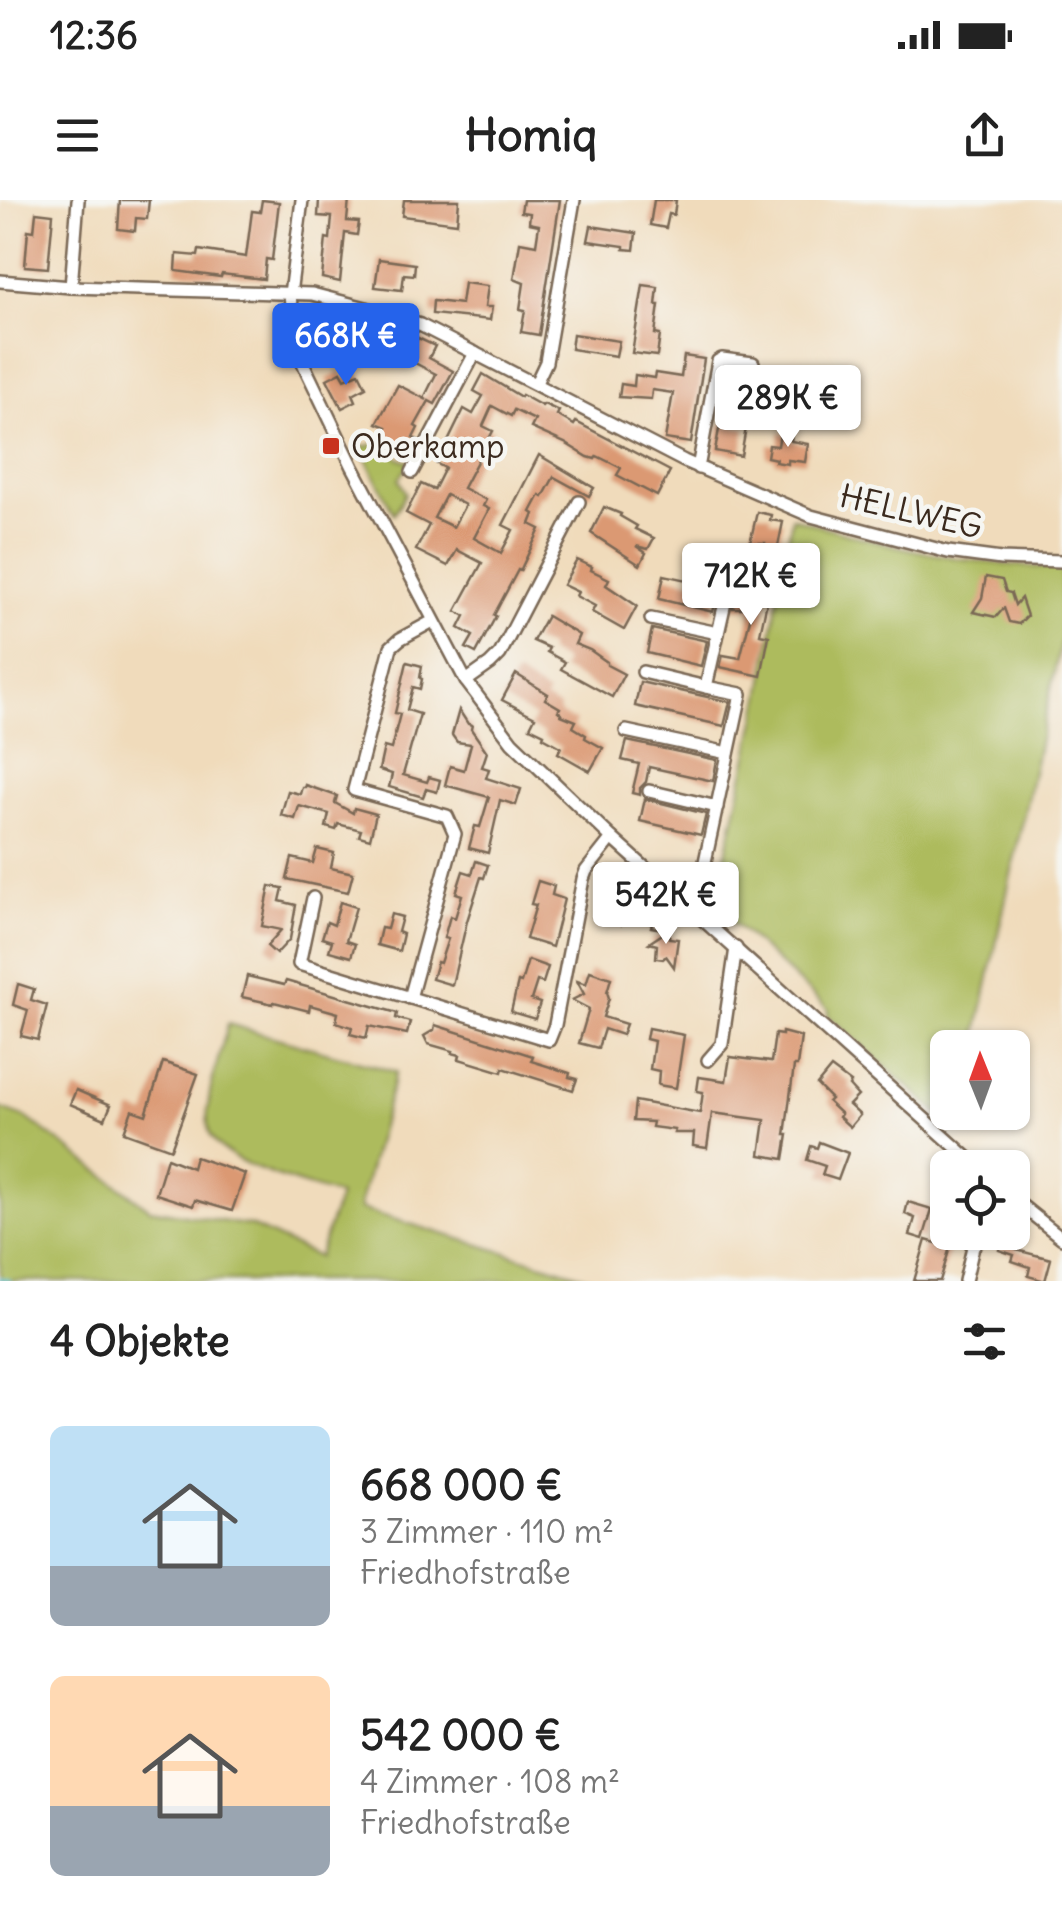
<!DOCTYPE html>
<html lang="de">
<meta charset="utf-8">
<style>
:root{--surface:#fff;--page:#f6f6f6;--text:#222;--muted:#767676;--accent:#2563eb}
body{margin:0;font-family:Delius,sans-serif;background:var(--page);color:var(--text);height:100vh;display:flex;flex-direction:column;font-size:38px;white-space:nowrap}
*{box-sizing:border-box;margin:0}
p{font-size:32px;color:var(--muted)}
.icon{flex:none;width:55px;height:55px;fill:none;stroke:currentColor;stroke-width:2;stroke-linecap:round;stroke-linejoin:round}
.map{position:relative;height:1081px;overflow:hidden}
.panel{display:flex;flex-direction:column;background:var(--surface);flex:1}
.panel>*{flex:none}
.needle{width:65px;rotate:359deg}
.controls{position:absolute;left:930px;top:830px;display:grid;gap:20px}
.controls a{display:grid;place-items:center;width:100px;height:100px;border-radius:15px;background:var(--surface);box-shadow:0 2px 8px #0004;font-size:50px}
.price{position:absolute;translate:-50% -85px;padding:0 22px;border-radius:10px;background:#fff;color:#222;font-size:32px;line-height:65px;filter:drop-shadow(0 2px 5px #0008)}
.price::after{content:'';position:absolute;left:50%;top:60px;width:30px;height:22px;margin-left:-15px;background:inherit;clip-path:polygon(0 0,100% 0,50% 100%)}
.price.selected{background:var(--accent);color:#fff}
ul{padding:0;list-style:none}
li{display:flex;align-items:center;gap:30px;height:250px;padding:0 50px}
li span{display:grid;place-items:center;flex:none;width:280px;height:200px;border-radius:15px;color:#555}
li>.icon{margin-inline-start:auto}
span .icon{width:120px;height:120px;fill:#fffc;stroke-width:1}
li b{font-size:42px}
h2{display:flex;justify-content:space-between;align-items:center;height:120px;padding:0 50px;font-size:42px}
.status{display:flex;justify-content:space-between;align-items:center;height:70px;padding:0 50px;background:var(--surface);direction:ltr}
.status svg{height:28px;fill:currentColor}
header{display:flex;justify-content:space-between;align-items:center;height:130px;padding:0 50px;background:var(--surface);font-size:45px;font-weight:800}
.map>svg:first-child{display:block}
</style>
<div class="status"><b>12:36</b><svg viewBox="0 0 49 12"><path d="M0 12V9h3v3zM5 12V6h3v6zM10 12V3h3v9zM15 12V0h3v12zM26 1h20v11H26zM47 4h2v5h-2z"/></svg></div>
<header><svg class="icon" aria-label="menu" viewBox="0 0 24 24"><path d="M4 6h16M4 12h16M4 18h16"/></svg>Homiq<svg class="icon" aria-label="share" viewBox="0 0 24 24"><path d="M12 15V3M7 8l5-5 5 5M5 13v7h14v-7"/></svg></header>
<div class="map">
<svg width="1062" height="1081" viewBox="0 0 1062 1081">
<rect width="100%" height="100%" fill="#f6f6f2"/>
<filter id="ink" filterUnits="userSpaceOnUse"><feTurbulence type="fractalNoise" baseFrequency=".01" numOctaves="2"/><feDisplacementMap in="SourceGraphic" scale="20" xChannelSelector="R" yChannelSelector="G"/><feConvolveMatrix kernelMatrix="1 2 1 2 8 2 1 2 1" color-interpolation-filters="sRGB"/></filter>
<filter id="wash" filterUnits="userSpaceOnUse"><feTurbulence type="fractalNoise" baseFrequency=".0048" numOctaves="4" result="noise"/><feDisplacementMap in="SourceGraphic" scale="40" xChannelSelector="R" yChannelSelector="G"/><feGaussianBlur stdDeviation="2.25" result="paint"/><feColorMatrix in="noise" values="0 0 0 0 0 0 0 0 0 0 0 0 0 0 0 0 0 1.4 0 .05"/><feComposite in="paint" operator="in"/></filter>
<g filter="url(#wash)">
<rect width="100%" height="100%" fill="#f0dbbb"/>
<g fill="#adbb5d" stroke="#74723e" stroke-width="2.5">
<path d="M378,244L394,252L398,258L411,262L399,279L406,293L394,314L360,247Z"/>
<path d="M792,317C880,345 969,366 1062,368V437L974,847L948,848V912L960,913L956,929L827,815L829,810L748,735L714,707L761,497Z"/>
<path d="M228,824L396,872L360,1002V1009L600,1081H0V908L27,918L150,1009L251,1026L318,1057L339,996C309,985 218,965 209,931C202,902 221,853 228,824Z"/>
</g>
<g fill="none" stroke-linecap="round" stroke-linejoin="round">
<path stroke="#51bdcd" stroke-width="4" d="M0,1079L9,1081"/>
</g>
<g id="blocks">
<g fill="#db9973" fill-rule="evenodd">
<path d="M120,0H149L147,19L136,18L135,31L118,29Z"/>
<path d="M262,0L279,2L272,60L266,59L264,79L222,74L221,77L176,71L177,54L198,56L199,50L246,57L252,11L260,12Z"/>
<path d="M319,0H349L347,21L359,22L357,35L345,33L340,82L322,78L326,38L330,39L332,17L318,16Z"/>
<path d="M404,0H459L457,23L402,16Z"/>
<path d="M523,0H560L539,135L521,132L525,110L520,109L524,83L514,79L520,42L536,45L539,25L529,23L530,13L521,12Z"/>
<path d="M654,0H676L674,15L669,14L666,28L650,25Z"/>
<path d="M36,12L53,14L48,68L25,66L28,30L34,31Z"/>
<path d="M591,26L636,33L634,50L624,49V46L588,41Z"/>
<path d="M379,59L415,64L414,75L404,74L402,90L375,87Z"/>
<path d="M464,83L488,86L485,107H492L490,120L432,114L433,101L461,104Z"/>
<path d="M643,85L658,87L656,105H659L655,134L660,135L657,156L632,153Z"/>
<path d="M320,109L361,123V120L383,126L403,137L405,133L417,140L418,138L435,146L429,158L453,171L435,204L429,201L415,226L418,228L413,238L418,240L409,257L379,241L387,227L377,223L398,185L427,200L424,198L436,174L407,159L406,162L394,155L396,151L383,144L364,139L365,137L358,134L316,124Z"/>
<path d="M573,134L619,141L616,156L571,149Z"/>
<path d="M684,156L704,159L691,243L665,239L673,193L652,190L651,199L619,197L621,184L634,186L635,175L654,178L655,173L681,177Z"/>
<path d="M341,172L345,179L359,173L366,187L353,194L356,201L342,208L327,179Z"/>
<path d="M483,174L521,197L522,195L542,206L544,204L559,211L557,215L574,225L576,222L670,271L657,296L617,275L621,268L597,256L595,259L588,257L565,243L531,228L535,220L514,210L511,216L492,206L483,226L493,231L463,288L486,300L483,306L489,309L474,338L501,353L513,330L503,325L539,255L594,288L589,296L554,277L543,297L540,295L531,312L534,314L530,324L540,329L520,371L518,370L494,415L496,416L476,453L466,448L473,436L459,428L465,416L456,411L482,363L457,350L448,366L416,350L429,325L406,313L421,284L434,290L445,268L437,264L464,209L473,214L483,196L474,191ZM446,295L465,305L453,327L434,318Z"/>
<path d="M771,175L817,184L814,201L806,200L805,205L776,200L777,195L768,194Z"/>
<path d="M726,176L750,180L746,201L722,197Z"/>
<path d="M720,224L746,228L741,256L715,251Z"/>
<path d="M780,233L792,235L791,241L808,244L805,262L788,260V264L775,262L776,259L767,257L769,245L778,246Z"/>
<path d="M604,307L621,314L620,316L637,326L635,329L654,338L648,349L636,346L646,353L640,365L591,333Z"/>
<path d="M757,312L771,315L770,320L783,322L777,351L764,348L765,343H750Z"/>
<path d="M577,360L592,367L591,370L609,379L606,385L637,406L624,430L592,412L595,406L576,396L578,392L563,385Z"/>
<path d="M664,375L719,387L713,412L659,399Z"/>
<path d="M738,376L758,380L757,385L770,388L760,434L769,436L761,476L720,467L723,455L740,458L751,415V408H733Z"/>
<path d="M986,377L1002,380L1006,392L1011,393L1015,405L1021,398L1027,416L1019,424L1009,422L1004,408L996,417L973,412L982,398Z"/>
<path d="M547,416L579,435L575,444L590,450L607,462V465L624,474L612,497L561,469L565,462L547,452L549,448L533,441Z"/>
<path d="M652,429L707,441L701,466L647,453Z"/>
<path d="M407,462L422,466L420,478L422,479L420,489L413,487L407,510L420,514L403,575L427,582L429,577L440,580L437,592L426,589L423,597L389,587L392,574L379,570L384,547L391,549L400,514L395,513Z"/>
<path d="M516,474L548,494L545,499L560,508L558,511L562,514L561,515L576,521L573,527L586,535L585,538L603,548L590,571L558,553L561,547L543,537L544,534L530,527L535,517L502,500Z"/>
<path d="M640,482L730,502L724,526L635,506Z"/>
<path d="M459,510L468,524L472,525L471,529L487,552L482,567L489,569L486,578L521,589L516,605L500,600L488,653L469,648L475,626L480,627L489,597L445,585L450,566L464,570L471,544L457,542L452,535Z"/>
<path d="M627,541L717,560L713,581L649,567L646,582L640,588V595L632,593L639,564L622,560Z"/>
<path d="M305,585L337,596L335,603L353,613L354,608L376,614L370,639L359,636L361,630L338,624L336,630L326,627L329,614L299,606L295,619L281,615L288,591L300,594L302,587H305Z"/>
<path d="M645,599L706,614L701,635L640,621Z"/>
<path d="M317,649L334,653L331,668L353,673L348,692L287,679L292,658L313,663Z"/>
<path d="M476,661L488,665L484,678L481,677L467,721L452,785L432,779L437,762L440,763L448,739L444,738L450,716L455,718L462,695L456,693L463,671L472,674Z"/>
<path d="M604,676L621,681L617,695L647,704L644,712L653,713L654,710L661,715L660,719L668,730L651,727L652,724L625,716L621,725L607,720L612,704L597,699Z"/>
<path d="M538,681L554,686L552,695L564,699L552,747L526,739L536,705L531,704Z"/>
<path d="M270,686L283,688L280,701L296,705L290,739L276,754L267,746L281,730L262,726Z"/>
<path d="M340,702L356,707L346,741L355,744L351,757L329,751L332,741L322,738L327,722L334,725Z"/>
<path d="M391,714L402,717L398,732L403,734L399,751L377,745L381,728L387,729Z"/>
<path d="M670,729L669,738L678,739L674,767L666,756L663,759L656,758L657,745L649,743Z"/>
<path d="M528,760L548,767L543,783L537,781L531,800L540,803L535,819L511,812L518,782L521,783Z"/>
<path d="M590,771L611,778L607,792L609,798L603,817L626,824L622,835L604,829L598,848L579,843L589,809L572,800L584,794L577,781L586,784Z"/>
<path d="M247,776L284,785L286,781L397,813L396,818L410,822L407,834L369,826L366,838L350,834L352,827L336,822L338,813L310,805L309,811L274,802L273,804L242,797Z"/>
<path d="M18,784L34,789L31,800L47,805L38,840L21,836L28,810L13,805Z"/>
<path d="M435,825L533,856L531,861L570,873L569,877L577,879L573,890L503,868L502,872L459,859L460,855L452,853L453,851L428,844L424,836L434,830Z"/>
<path d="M648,828L684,835L676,888L658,885L659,871L650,869L654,841L646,839Z"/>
<path d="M782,832L801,837L797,866H794L785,935H788L784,959L760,955L765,920L712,913L707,948L693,946L694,933H674L675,930L652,927L653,922L633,921L635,901L700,913L703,892L697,891L699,877L726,881L730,857L771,862L775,834L782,835Z"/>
<path d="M163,862L198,874L171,949L124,932L132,910L146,915Z"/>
<path d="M831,868L851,883L849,886L858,896L849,905L860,915L850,927L839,917L841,914L828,902L831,899L817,885Z"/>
<path d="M76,890L111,905L105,919L70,904Z"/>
<path d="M819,942L848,953L838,980L822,975L825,966L807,960L811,946L817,948Z"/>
<path d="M195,957L245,974L232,1011L195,1000L193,1006L156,994L167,958L192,968Z"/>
<path d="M908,1002L932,1009L923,1039L910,1035L915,1018L905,1014Z"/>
<path d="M1005,1032L1021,1036L1016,1050L1051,1059L1045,1081L1028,1076L1030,1067L1012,1061L1014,1055L999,1050Z"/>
<path d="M926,1040L950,1047L940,1081H914Z"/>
</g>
</g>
</g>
<g filter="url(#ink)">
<use href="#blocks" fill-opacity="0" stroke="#7a6855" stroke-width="2.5"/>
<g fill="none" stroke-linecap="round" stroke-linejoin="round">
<defs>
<g id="street">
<path d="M302,0L290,94L293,130L303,163L353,267L466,481L512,542L612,638L979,968"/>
<path d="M0,81L71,87L312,94L366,108L420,125L684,261L811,316L948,352L1001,359L1062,361"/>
<path d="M71,87L78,0"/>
<path d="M536,183L546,162L574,0"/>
<path d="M698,268L718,161L722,159L753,163"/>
<path d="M412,272L475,153"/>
<path d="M651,419L718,433"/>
<path d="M643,472L706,487"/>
<path d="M466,481L490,464L500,454L579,302"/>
<path d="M626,531L728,553"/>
<path d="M649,591L717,607"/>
<path d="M313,698L299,764L549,840L555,825L583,679L586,671L612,638"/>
<path d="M686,705L700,685L741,494L706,487L730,380"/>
<path d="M410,798L455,634L447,616L354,590L391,447L400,439L433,421"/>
<path d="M708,860L722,844L736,748"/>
<path d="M1012,998L1062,1038"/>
<path d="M965,1081L973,1047L986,1032"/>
</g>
</defs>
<use href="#street" stroke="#7a6855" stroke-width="16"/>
<use href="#street" stroke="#fff" stroke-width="11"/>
</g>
</g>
<rect fill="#c8321e" stroke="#f6f6f2" stroke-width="4" x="321" y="236" width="20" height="20" rx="5"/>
<g text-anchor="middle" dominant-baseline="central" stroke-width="9" stroke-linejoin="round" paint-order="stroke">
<g font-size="32" fill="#3b2a1e" stroke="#f6f6f2" text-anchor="start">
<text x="351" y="246">Oberkamp</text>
</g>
<g font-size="32" fill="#3b2a1e" stroke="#f6f6f2">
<text transform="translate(911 311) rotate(13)">HELLWEG</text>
</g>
</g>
</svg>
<div class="controls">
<a><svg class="needle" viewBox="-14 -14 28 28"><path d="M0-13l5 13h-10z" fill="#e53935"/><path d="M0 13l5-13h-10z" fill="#767676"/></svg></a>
<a><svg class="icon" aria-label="locate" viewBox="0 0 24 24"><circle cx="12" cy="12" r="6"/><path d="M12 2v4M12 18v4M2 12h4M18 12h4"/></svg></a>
</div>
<b class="price selected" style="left:346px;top:188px">668K €</b>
<b class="price" style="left:788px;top:250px">289K €</b>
<b class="price" style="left:751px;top:428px">712K €</b>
<b class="price" style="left:666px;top:747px">542K €</b>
</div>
<section class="panel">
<h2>4 Objekte<svg class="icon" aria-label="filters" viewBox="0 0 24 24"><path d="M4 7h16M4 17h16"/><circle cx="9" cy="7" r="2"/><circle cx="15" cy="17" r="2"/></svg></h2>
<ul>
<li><span style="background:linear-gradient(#bfe0f5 70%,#9aa5b1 0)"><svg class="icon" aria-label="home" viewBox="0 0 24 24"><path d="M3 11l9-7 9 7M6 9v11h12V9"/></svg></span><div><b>668 000 €</b><p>3 Zimmer · 110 m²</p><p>Friedhofstraße</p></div></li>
<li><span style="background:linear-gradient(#ffd9b3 65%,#9aa5b1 0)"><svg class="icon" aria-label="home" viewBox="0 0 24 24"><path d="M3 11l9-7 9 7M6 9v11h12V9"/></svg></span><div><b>542 000 €</b><p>4 Zimmer · 108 m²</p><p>Friedhofstraße</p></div></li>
</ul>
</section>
